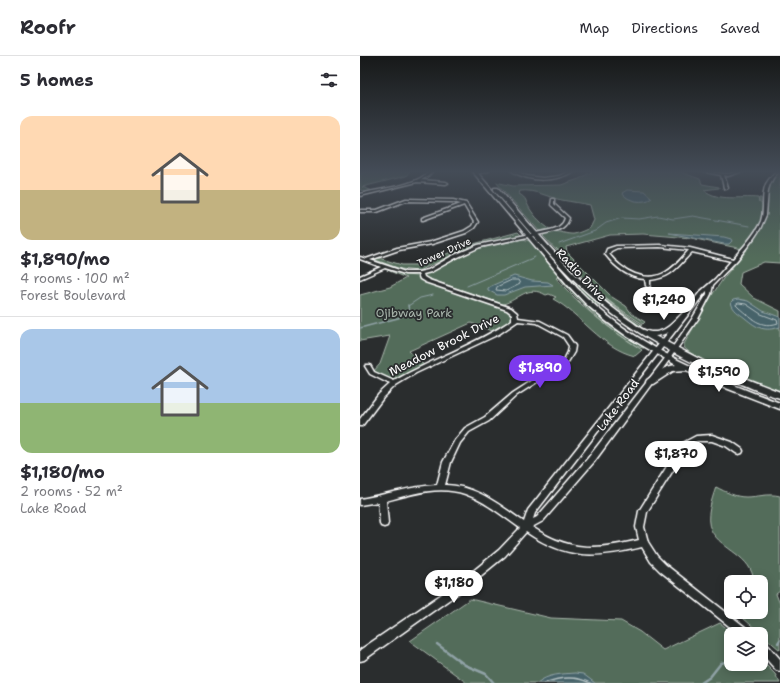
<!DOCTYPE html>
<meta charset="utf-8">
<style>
:root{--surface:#fff;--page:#f2f2f3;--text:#2b2b33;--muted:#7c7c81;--line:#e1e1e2;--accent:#7c3aed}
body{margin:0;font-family:"Shantell Sans",sans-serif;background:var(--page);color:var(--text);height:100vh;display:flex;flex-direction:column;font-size:15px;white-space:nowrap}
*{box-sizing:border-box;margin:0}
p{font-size:13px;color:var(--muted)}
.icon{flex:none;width:22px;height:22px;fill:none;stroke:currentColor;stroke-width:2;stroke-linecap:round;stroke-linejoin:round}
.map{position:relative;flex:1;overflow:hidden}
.side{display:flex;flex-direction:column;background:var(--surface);width:360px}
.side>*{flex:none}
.buttons{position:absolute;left:364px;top:519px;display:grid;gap:8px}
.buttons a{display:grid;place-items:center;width:44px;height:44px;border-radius:8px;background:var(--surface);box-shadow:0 2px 10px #0003;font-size:20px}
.price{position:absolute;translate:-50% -34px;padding:0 9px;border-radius:14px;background:#fff;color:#222;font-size:13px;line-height:26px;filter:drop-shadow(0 1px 2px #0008)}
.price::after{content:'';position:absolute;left:50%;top:24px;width:12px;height:9px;margin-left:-6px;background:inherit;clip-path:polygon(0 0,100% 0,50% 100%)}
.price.selected{background:var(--accent);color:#fff}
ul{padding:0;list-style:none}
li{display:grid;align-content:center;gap:8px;height:212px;padding:0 20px}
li+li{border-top:1px solid var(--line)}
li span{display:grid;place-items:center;height:124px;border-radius:12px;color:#555}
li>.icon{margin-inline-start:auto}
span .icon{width:72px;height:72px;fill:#fffc;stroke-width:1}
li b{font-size:17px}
h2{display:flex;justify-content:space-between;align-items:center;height:48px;padding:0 20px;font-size:17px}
header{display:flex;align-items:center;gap:24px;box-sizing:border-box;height:56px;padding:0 20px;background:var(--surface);border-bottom:1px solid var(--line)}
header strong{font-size:19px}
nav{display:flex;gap:22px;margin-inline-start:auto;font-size:14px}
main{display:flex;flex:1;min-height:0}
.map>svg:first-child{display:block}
</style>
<header>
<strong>Roofr</strong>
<nav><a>Map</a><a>Directions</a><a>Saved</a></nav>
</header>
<main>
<section class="side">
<h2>5 homes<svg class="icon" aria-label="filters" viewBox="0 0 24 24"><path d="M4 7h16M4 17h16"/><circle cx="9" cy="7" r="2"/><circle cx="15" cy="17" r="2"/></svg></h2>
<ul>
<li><span style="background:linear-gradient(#ffd9b3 60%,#c2b280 0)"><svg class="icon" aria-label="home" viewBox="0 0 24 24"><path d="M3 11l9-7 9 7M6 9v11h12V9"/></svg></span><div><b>$1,890/mo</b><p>4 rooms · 100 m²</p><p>Forest Boulevard</p></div></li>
<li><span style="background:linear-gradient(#a9c7e8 60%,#8fb573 0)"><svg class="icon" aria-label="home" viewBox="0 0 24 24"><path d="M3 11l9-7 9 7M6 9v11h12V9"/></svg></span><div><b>$1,180/mo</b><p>2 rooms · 52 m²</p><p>Lake Road</p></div></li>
</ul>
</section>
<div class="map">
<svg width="420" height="627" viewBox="0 0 420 627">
<rect width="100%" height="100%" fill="#2a2d2e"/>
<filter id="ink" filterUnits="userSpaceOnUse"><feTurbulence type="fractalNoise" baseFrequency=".025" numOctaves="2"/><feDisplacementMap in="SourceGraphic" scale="8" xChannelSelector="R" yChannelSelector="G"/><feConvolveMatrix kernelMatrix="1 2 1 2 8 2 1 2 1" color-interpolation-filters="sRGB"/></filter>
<g filter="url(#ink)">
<g fill="#536c5a" stroke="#a9b6ac">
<path d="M7,115H50L46,120L2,131L13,135L8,137L0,134V118Z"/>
<path d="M233,115H318L340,123L342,128L359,131V132L344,134C359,146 380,140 398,142L399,147V142H401V148H405L407,128L418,115H420V207L404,206L381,216L379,228L394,242L420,255V336C404,330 329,302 324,291V288L352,239L365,220L387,194L331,182L283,178L250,179L206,191L207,196L252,241L266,250L272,258L285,266L283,268L257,251L240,238L196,192C220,223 249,248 282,269L280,270L236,237L183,180C191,170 204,179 214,178C219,177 225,174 230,172L234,164L230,149C221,147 212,146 202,144C189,142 175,133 160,135L159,138C167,142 165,145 170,153C175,161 182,168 191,174L179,175L136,126L153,130L201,129L219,123Z"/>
<path d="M158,176L161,179L112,191L58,215L41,213L13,203L15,201L42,209H60L106,190Z"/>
<path d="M163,183L170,185L208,231L224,247L248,269L284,292C278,292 272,287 267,284C240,266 218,245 198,221L196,222C223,253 248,272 282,294L275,300C241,292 221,258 193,243L196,241L189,238L186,239C167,228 159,244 143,248L69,223L64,220L65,218L117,193Z"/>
<path d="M193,205H195L248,254L229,244Z"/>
<path d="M25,213L45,219L57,220L64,226L147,254L151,259L152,264L134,276L111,267L49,295L66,311L34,328L12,317L20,308L30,280L0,285V239L30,231L46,222Z"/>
<path d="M356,431C366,436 375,441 386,441C398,441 408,437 420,440V535L416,538L420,548V594L376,556H401V526H394C392,499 362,495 351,474C345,462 352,443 356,431Z"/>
<path d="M110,543L191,562L261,565L280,576L303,594L360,567L374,578H371V608H401V604L415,618L420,627H107L50,585Z"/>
</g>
<g fill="#46646a" stroke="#90a2a6">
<path d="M267,134L284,135L292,142C284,148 268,146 262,137Z"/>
<path d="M309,177L364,181L371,183L372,185L369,188H364Z"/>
<path d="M154,220L172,225L188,226L193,229L165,231L144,239H137L128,234V232L131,230Z"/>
<path d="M378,243L388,245L403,255L420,261V271C404,276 397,272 385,262C379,257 373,255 371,246L373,244Z"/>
<path d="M215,617L223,618L235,627H177C188,618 202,618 215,617Z"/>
</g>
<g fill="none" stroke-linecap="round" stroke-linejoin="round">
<g stroke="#b5c1c3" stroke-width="1">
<path d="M152,224H158L160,228L146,235L136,234L137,231Z"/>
<path d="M379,247L386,248L401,258L417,264L418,267C401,273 391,262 379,252L376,249Z"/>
</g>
<path stroke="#b5c1c3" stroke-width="1.5" d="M184,627C200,621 215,619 230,627"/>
<g stroke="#90a2a6" stroke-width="1">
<path d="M199,188L235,175L246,167L262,162L279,163L298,160L313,163L333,160L389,170"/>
<path d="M107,230L175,201"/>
<path d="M48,250L60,242L73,239"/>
</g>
<path stroke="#90a2a6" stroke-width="1.5" d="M0,272L38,262L49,255L48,249"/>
<g stroke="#90a2a6" stroke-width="2.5">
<path d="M418,587L420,584"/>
<path d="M77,588L105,609L126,618L134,627"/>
<path d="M385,608L395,610"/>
<path d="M341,627L350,621L361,607L371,605"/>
</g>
<defs>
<g id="minor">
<path d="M70,115H73L68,120L61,124L86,126L88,127L86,128L57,126L0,140V138C21,132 54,131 70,115Z"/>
<path d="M120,115H129L115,118L113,117Z"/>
<path d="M152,115H156L167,120L183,122L199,120L210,115H214C196,126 170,127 152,115Z"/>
<path d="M340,115C349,115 358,118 367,118C372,118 378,115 383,115L368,120L364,119L368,132L366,133L364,132L361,119Z"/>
<path d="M416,115H419L413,122L410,128L408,134L406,159L400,173L394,182L377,204L353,229L351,238L338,263L307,307L234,406L183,465L172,471C210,496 237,494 279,484L276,471L279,455L321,388L336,380L352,379L372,386L382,393L383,395L382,397L379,398L376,397L366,390L352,385H337L327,392L287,456L284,471L288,486L297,500L306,509L390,575L392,578H379L300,515L291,506L282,491C236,502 207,504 166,476L145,500L107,531L4,604L0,605V594L101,525L139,494L160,472C143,460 125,445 105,438C79,429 51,438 26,445L28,467L27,470L24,471L21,470L20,467L18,446L0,449V443C26,439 51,430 77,429L83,406L95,384L105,372L125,361L153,337L204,304L208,296L209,290L203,281L177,267L158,265L139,278L56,317L36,329L23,342L2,370H0V363L19,338L30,328L10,318L5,310L6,309H10L14,316L34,325C72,303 115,289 152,264V258L147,254L65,226L60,223L58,218H45L25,212L0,223V220L21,211L0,203V201L6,203L37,192L70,186L104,175L112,170L114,166L104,149L63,164H62V162L101,148L93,146L46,145L17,156H0V154H17L46,143L93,144L106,147L118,166L114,172L106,177L72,188L39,194L10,204L45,216H59L68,214L92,200L118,189L190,174C197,172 203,170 205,162L191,149L192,143H194V148L209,162C207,171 199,174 191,176L120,191L96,202L71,216L63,218L64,221L69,224L151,252L157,257L158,262L180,265L207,279L215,290L214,296L208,306L157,339L129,365L109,376L100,387L91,406L85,429C115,429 140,449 164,466L168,454L340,236L355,223L371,205L332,196C318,210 312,222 290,224V230L288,231L286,230L285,223C268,222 255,211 245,198L247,193L256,190L300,189L330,192L373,203C383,191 395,179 401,165C405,153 401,139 406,128C409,123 412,119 416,115ZM300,191L329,194C322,202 315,211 306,216C286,228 262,215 249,198L251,195L257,192ZM347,235V238L332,263L303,305L228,402L177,461L173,463L175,457L344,238Z"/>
<path d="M401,585L405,586L420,603V615L416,614L401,597Z"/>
</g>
<g id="major">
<path d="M112,115H116L217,232C271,289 348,320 420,347V353L366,332L326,314L313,315L293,328H287L286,326L287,324C296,317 305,310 316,309L268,281L246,265L225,247L207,228Z"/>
<path d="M134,132H138C179,178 218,229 269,264C274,267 281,274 287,275C289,276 293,276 296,276C308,275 317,262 325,255H329L330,256L329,257C319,268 311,279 295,280L351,309L420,336V342C405,338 391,332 377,326C327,306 279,281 238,246C199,213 167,172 134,134Z"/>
</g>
</defs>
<use href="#minor" stroke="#fff" stroke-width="3"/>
<use href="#major" stroke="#fff" stroke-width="3"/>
<use href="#minor" fill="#2a2d2e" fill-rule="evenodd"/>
<use href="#major" fill="#2a2d2e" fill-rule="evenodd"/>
</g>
</g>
<linearGradient id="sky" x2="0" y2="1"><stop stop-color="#171919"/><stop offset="0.57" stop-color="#444c57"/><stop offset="1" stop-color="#444c57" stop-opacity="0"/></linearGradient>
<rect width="420" height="203" fill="url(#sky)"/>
<g text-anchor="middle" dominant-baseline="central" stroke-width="3.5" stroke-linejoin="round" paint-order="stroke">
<g font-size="10" fill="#fff" stroke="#2a2d2e">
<text transform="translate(84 196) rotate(-24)">Tower Drive</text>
</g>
<g font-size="12" fill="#fff" stroke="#2a2d2e">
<text transform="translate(221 219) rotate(47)">Radio Drive</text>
<text transform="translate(84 289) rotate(-27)">Meadow Brook Drive</text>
<text transform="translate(258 349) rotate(-53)">Lake Road</text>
</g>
<g font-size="12" fill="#a9b6ac" stroke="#2a2d2e">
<text x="54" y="257">Ojibway Park</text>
</g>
</g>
</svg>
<div class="buttons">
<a><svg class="icon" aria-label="locate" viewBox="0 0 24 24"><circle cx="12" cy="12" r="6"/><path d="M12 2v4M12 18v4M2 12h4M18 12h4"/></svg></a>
<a><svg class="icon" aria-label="layers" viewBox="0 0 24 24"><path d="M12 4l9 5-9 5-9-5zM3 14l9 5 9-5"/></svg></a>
</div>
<b class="price" style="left:304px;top:265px">$1,240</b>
<b class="price selected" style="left:180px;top:333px">$1,890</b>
<b class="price" style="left:359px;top:337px">$1,590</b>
<b class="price" style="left:316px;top:419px">$1,870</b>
<b class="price" style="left:94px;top:548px">$1,180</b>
</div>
</main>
